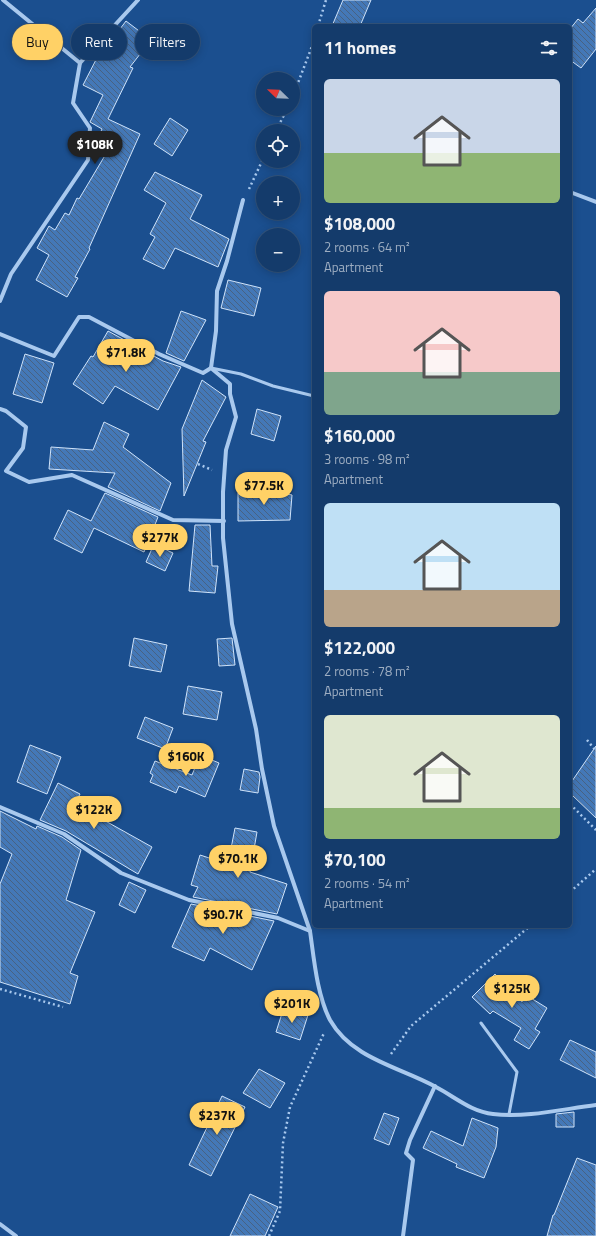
<!DOCTYPE html>
<meta charset="utf-8">
<style>
:root{--surface:#143b6b;--page:#1d4271;--text:#f1f3f6;--muted:#9dadc1;--line:#33557e;--accent:#ffd166}
body{margin:0;font-family:"Titillium Web",sans-serif;background:var(--page);color:var(--text);height:100vh;display:flex;flex-direction:column;font-size:15px;white-space:nowrap}
*{box-sizing:border-box;margin:0}
p{font-size:13px;color:var(--muted)}
.icon{flex:none;width:22px;height:22px;fill:none;stroke:currentColor;stroke-width:2;stroke-linecap:round;stroke-linejoin:round}
.map{position:relative;flex:1;overflow:hidden}
.details{position:absolute;left:312px;top:24px;width:260px;height:904px;display:flex;flex-direction:column;background:var(--surface);border-radius:6px;box-shadow:0 2px 10px #0003,0 0 0 1px var(--line)}
.details>*{flex:none}
.banner{position:absolute;left:12px;top:24px;width:240px;height:36px;display:flex;gap:8px}
.needle{width:26px;rotate:293deg}
.controls{position:absolute;left:256px;top:72px;display:grid;gap:8px}
.controls a{display:grid;place-items:center;width:44px;height:44px;border-radius:50%;background:var(--surface);box-shadow:0 2px 10px #0003,0 0 0 1px var(--line);font-size:20px}
.price{position:absolute;translate:-50% -34px;padding:0 9px;border-radius:14px;background:var(--accent);color:#111;font-size:13px;line-height:26px;filter:drop-shadow(0 1px 2px #0008)}
.price::after{content:'';position:absolute;left:50%;top:24px;width:12px;height:9px;margin-left:-6px;background:inherit;clip-path:polygon(0 0,100% 0,50% 100%)}
.price.selected{background:#222;color:#fff}
ul{padding:0;list-style:none}
li{display:grid;align-content:center;gap:8px;height:212px;padding:0 12px}
li span{display:grid;place-items:center;height:124px;border-radius:6px;color:#555}
li>.icon{margin-inline-start:auto}
span .icon{width:72px;height:72px;fill:#fffc;stroke-width:1}
li b{font-size:17px}
h2{display:flex;justify-content:space-between;align-items:center;height:48px;padding:0 12px;font-size:17px}
.chip{padding:0 14px;border-radius:18px;background:var(--surface);box-shadow:0 2px 10px #0003,0 0 0 1px var(--line);font-size:14px;line-height:36px}
.chip.selected{background:var(--accent);color:#111}
.map>svg:first-child{display:block}
</style>
<div class="map">
<svg width="596" height="1236" viewBox="0 0 596 1236">
<defs>
<pattern id="building-back-hatch" width="6" height="6" patternUnits="userSpaceOnUse"><rect width="6" height="6" fill="#4478b7"/><path d="M-1 5l2 2M0 0l6 6M5-1l2 2" fill="none" stroke="#486282"/></pattern>
</defs>
<rect width="100%" height="100%" fill="#1b4f8f"/>
<g fill="url(#building-back-hatch)" stroke="#cfe3fa">
<path d="M343,0H371L360,26H332Z"/>
<path d="M596,8V49L581,68L570,60V29L578,19L583,23Z"/>
<path d="M126,21L151,40L130,67L133,68L108,119L140,134L89,248L90,249L75,277L78,278L67,297L36,280L49,255L37,248L49,226L55,230L65,213L69,215L77,198L79,199L113,142L99,136L102,129L90,122L103,95L83,85L100,52L102,53Z"/>
<path d="M170,118L188,130L172,156L154,144Z"/>
<path d="M155,172L202,195L190,219L229,239L218,267L175,248L164,269L143,259L155,237L150,234L166,203L144,190Z"/>
<path d="M228,280L261,288L254,316L221,308Z"/>
<path d="M181,311L206,320L184,361L166,353Z"/>
<path d="M108,331L163,361L181,367L158,410L115,386L103,404L73,384L91,356L93,357Z"/>
<path d="M25,354L54,363L42,403L13,394Z"/>
<path d="M202,380L226,397L203,441L206,442L184,496L182,429Z"/>
<path d="M257,409L281,416L274,441L251,434Z"/>
<path d="M104,422L129,434L123,447L171,483L160,511L108,487L115,473L49,469L51,447L93,450Z"/>
<path d="M269,490L292,495L290,520L238,521V493Z"/>
<path d="M105,493L158,517L144,552L94,528L82,553L54,539L68,510L91,521Z"/>
<path d="M195,525H210L212,566H218L215,593L189,591Z"/>
<path d="M154,544L173,553L165,571L146,562Z"/>
<path d="M134,638L167,645L161,672L129,666Z"/>
<path d="M232,638L235,665L219,666L217,639Z"/>
<path d="M188,686L222,692L217,720L183,714Z"/>
<path d="M145,717L173,728L165,749L137,738Z"/>
<path d="M30,745L61,757L47,794L17,782Z"/>
<path d="M596,746V818L570,793V784Z"/>
<path d="M200,755L219,763L205,797L179,786L176,793L150,782L153,775L150,773L155,761L192,775Z"/>
<path d="M244,769L259,772L260,777L258,793L240,790Z"/>
<path d="M58,783L80,794L75,804L152,847L138,874L66,831L40,820Z"/>
<path d="M0,811L36,829L37,826L62,837L81,850L66,900L95,912L70,973L78,976L70,1004L0,982V884L12,854L0,847Z"/>
<path d="M235,828L257,832L250,872L287,884L277,914L193,897L198,887L191,885L200,855L228,864Z"/>
<path d="M129,882L146,890L135,913L119,905Z"/>
<path d="M191,904L274,921L252,970L210,948L204,961L172,947Z"/>
<path d="M495,974L522,1002L526,995L547,1008L535,1029L540,1032L529,1049L514,1040L521,1028L493,1011L490,1014L472,997Z"/>
<path d="M284,1007L308,1015L300,1040L276,1032Z"/>
<path d="M570,1040L596,1052V1078L560,1060Z"/>
<path d="M259,1069L285,1083L270,1108L243,1093Z"/>
<path d="M222,1096L245,1107L211,1176L189,1165Z"/>
<path d="M574,1112V1127H556V1114Z"/>
<path d="M384,1113L399,1118L389,1145L374,1139Z"/>
<path d="M472,1118L498,1128L496,1147L484,1178L456,1167L457,1164L423,1148L431,1131L463,1146Z"/>
<path d="M577,1158L596,1165V1236H547L553,1215H554Z"/>
<path d="M250,1194L278,1207L265,1236H230Z"/>
</g>
<g fill="none" stroke-linecap="round" stroke-linejoin="round">
<g stroke="#a9c9ee" stroke-width="2.5" stroke-dasharray="2 3" stroke-linecap="butt">
<path d="M318,26L326,0"/>
<path d="M293,96L314,41"/>
<path d="M276,131L287,109"/>
<path d="M249,189L263,159"/>
<path d="M198,464L212,470"/>
<path d="M587,740L596,751"/>
<path d="M570,804L596,830"/>
<path d="M570,892L596,869"/>
<path d="M0,989L63,1007"/>
<path d="M391,1054L411,1026L530,926"/>
<path d="M269,1236L280,1211L283,1143L290,1107L324,1033"/>
</g>
<g stroke="#a9c9ee" stroke-width="3">
<path d="M211,368L241,374L273,386L314,396"/>
<path d="M481,1023L517,1072L509,1114"/>
</g>
<g stroke="#a9c9ee" stroke-width="4">
<path d="M3,0L80,63"/>
<path d="M570,192L596,202"/>
<path d="M0,301L11,274L88,160L90,128L73,103L80,63L138,0"/>
<path d="M0,334L54,356L79,317H89L159,354L203,373L211,368L230,384V394L236,417L226,450L223,492V538L232,624L256,729L262,769L274,826L310,931"/>
<path d="M211,368L216,331L217,291L227,261L243,200"/>
<path d="M0,409L6,411L26,427L23,448L6,471L29,482L72,475L173,520L224,521"/>
<path d="M0,807L64,834L121,873L189,900L278,918L310,931C314,959 317,995 330,1020C352,1059 400,1067 436,1087C455,1097 472,1112 493,1114C527,1118 563,1109 596,1105"/>
<path d="M0,1224L16,1236"/>
<path d="M403,1236L413,1160L406,1153L410,1140L435,1086"/>
</g>
</g>
</svg>
<div class="controls">
<a><svg class="needle" viewBox="-14 -14 28 28"><path d="M0-13l5 13h-10z" fill="#e53935"/><path d="M0 13l5-13h-10z" fill="#9dadc1"/></svg></a>
<a><svg class="icon" aria-label="locate" viewBox="0 0 24 24"><circle cx="12" cy="12" r="6"/><path d="M12 2v4M12 18v4M2 12h4M18 12h4"/></svg></a>
<a>+</a>
<a>−</a>
</div>
<b class="price selected" style="left:95px;top:165px">$108K</b>
<b class="price" style="left:126px;top:373px">$71.8K</b>
<b class="price" style="left:264px;top:506px">$77.5K</b>
<b class="price" style="left:160px;top:558px">$277K</b>
<b class="price" style="left:186px;top:777px">$160K</b>
<b class="price" style="left:94px;top:830px">$122K</b>
<b class="price" style="left:238px;top:879px">$70.1K</b>
<b class="price" style="left:223px;top:935px">$90.7K</b>
<b class="price" style="left:512px;top:1009px">$125K</b>
<b class="price" style="left:292px;top:1024px">$201K</b>
<b class="price" style="left:217px;top:1136px">$237K</b>
<div class="banner">
<a class="chip selected">Buy</a>
<a class="chip">Rent</a>
<a class="chip">Filters</a>
</div>
<section class="details">
<h2>11 homes<svg class="icon" aria-label="filters" viewBox="0 0 24 24"><path d="M4 7h16M4 17h16"/><circle cx="9" cy="7" r="2"/><circle cx="15" cy="17" r="2"/></svg></h2>
<ul>
<li><span style="background:linear-gradient(#c9d6e8 60%,#8fb573 0)"><svg class="icon" aria-label="home" viewBox="0 0 24 24"><path d="M3 11l9-7 9 7M6 9v11h12V9"/></svg></span><div><b>$108,000</b><p>2 rooms · 64 m²</p><p>Apartment</p></div></li>
<li><span style="background:linear-gradient(#f6c9c9 65%,#7fa58c 0)"><svg class="icon" aria-label="home" viewBox="0 0 24 24"><path d="M3 11l9-7 9 7M6 9v11h12V9"/></svg></span><div><b>$160,000</b><p>3 rooms · 98 m²</p><p>Apartment</p></div></li>
<li><span style="background:linear-gradient(#bfe0f5 70%,#b9a48a 0)"><svg class="icon" aria-label="home" viewBox="0 0 24 24"><path d="M3 11l9-7 9 7M6 9v11h12V9"/></svg></span><div><b>$122,000</b><p>2 rooms · 78 m²</p><p>Apartment</p></div></li>
<li><span style="background:linear-gradient(#dfe7d0 75%,#8fb573 0)"><svg class="icon" aria-label="home" viewBox="0 0 24 24"><path d="M3 11l9-7 9 7M6 9v11h12V9"/></svg></span><div><b>$70,100</b><p>2 rooms · 54 m²</p><p>Apartment</p></div></li>
</ul>
</section>
</div>
